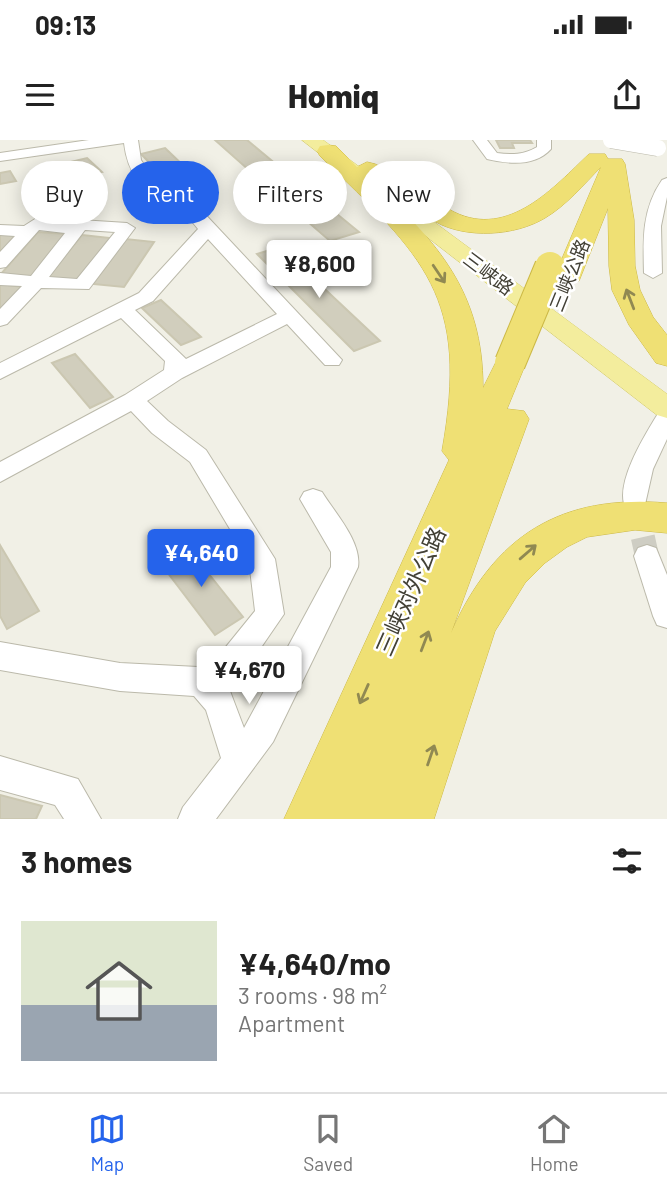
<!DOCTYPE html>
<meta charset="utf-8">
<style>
:root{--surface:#fff;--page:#f6f6f6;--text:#222;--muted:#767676;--line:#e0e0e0;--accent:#2563eb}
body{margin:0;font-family:Barlow,"Noto Sans SC",sans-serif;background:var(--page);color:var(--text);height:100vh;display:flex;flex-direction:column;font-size:26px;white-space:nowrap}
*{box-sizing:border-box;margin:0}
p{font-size:23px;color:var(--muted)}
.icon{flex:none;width:38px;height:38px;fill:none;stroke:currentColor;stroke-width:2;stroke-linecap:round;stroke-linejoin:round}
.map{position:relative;height:679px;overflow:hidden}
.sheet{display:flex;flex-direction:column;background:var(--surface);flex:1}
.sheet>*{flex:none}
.banner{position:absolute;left:21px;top:21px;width:626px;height:63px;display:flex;gap:14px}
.price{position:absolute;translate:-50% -60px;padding:0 16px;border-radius:7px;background:#fff;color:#222;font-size:23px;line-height:46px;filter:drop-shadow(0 2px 4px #0008)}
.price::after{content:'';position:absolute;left:50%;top:42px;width:21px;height:16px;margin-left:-10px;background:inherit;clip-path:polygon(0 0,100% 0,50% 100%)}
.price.current{background:var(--accent);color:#fff}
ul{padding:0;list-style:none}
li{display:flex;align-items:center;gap:21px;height:175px;padding:0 21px}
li+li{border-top:2px solid var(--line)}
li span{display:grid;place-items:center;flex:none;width:196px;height:140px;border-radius:0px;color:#555}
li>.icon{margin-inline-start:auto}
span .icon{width:84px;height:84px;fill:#fffc;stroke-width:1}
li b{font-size:30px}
h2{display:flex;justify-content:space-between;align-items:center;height:84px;padding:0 21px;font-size:30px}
.chip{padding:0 24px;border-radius:32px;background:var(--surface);box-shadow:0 4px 18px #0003;font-size:24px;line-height:63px}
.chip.current{background:var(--accent);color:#fff}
.status{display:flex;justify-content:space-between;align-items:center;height:49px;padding:0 35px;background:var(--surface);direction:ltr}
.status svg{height:19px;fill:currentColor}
header{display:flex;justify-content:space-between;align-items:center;height:91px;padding:0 21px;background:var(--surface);font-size:32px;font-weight:800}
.dock{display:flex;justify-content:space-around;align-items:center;height:98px;border-top:2px solid var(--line);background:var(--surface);font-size:19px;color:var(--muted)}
.dock a{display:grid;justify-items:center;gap:4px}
.dock .current{color:var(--accent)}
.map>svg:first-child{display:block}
</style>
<div class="status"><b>09:13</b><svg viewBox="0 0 49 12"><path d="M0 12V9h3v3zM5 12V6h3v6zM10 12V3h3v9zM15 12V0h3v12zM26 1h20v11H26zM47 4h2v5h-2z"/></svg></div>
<header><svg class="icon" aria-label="menu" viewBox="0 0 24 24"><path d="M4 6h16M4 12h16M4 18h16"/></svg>Homiq<svg class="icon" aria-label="share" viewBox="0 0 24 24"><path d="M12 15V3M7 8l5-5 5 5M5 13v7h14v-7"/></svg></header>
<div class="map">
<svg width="667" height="679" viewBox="0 0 667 679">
<rect width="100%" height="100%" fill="#f1f0e6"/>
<g fill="#d1cebd" stroke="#cbc7b1" stroke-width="2">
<path d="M215,0H247L277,25L251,32Z"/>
<path d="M496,0H530L532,3H512L514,8H500Z"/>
<path d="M165,8L189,31L164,38L141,14Z"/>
<path d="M87,18L102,32L76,39L62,24Z"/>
<path d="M10,31L16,41L0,44V33Z"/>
<path d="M298,42L359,92L330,101L271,50Z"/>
<path d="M38,92L66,94L30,138L0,135Z"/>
<path d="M0,93L18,95L0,114Z"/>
<path d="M82,95L110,98L77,142L46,139Z"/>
<path d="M125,99L154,102L124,147L93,144Z"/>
<path d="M280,107L380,201L354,211L257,114Z"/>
<path d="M0,144L23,147L0,174Z"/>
<path d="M161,160L201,197L181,205L142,168Z"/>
<path d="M75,214L113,257L90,268L52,223Z"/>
<path d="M185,404L243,477L215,495L158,420Z"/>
<path d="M0,405L39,471L7,489L0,476Z"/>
<path d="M0,655L42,666L36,679H0Z"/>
</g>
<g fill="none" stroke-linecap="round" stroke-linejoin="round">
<path stroke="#cecdc3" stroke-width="24" stroke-dasharray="24 12" stroke-linecap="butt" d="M635,362L647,416"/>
<defs>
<g id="minor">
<path d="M89,0H138L141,20L155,41L203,72L342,220L339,225H325L287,184L182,238L147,261L168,281L206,310L275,419L284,474L247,528L224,544L230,551L244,588L331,427V412L300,359L304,352L313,349L322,352C335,373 362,402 358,427L273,602L216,679H178L183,667L221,618L206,570L194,556L120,551L0,530V502L120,523L198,527L225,508L255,471L249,421L190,322L152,293L131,271L0,342V322L125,255L164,230L165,221L121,178L0,239V223L139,153L198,89C170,50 131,61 124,3L0,21V13ZM208,99L277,174L186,219L135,170L153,161Z"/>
<path d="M473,0H487L497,13C511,15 524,15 537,7V0H551V9C535,27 508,24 487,19Z"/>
<path d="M667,38V57L661,86L662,133L653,138L644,133C643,99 642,69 662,40Z"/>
<path d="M35,79L72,84L80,80L127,83L135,88L89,149L41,148L7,184L0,186V169L22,146L0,145V133L31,136L65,93L39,90L6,127L0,128V112L15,96L0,95V85L24,86ZM85,90L115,92L77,139L49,137Z"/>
<path d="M667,269V299L653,329L644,369L635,372L626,369C613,345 646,293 659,272Z"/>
<path d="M647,405L656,408L667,435V488L657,485L653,476L634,416L638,408Z"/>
<path d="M0,616L78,639L101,679H64L55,665L0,650Z"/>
</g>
<path id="major" d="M302,0H323L667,254V278L657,275Z"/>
<path id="highway" d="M328,5L336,6L357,27L367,22L375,24C403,37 426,58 454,72C509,99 554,47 589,14H605L608,19H622L625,24L634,80L635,126L640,150L653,177L667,195V226L656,223L629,185L612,150L609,126L608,68L579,141L569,143L559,141L555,135L601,27C584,44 567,65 545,78C515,96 467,99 436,82C414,70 394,53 372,41C438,103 483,152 483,248L499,216L510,213L521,216L526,223L507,269L524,271L529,279L451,493C494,395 561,354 667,363V393L635,390L587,397L567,407L545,423L525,443L495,491L434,679H284L449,320L442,311C470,156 425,118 320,16L317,11L320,6Z"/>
</defs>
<use href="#minor" stroke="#bbb9aa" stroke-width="2"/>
<use href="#major" stroke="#d7ce6f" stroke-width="1"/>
<use href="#highway" stroke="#ccb845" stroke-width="1"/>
<use href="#minor" fill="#fff" fill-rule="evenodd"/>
<use href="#major" fill="#f3ed9d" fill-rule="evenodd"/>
<use href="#highway" fill="#efe074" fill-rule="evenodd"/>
<defs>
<path id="minor-bridge" d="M611,0L658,8"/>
<path id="highway-bridge" d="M510,223L550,127"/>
</defs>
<use href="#minor-bridge" stroke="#bbb9aa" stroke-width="17" stroke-linecap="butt"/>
<use href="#highway-bridge" stroke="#ccb845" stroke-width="32" stroke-linecap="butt"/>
<use href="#minor-bridge" stroke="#fff" stroke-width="16"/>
<use href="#highway-bridge" stroke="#efe074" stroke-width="30"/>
</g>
<defs><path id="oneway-shaft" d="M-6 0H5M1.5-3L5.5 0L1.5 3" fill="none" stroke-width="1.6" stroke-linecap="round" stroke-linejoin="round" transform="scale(1.75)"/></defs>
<g stroke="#908952">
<use href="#oneway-shaft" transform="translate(439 134) rotate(56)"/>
<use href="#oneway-shaft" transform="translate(630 159) rotate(-111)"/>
<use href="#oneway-shaft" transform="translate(528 412) rotate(-41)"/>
<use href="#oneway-shaft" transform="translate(425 501) rotate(-69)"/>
<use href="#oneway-shaft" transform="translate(364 554) rotate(114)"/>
<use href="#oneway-shaft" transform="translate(431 615) rotate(-71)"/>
</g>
<g text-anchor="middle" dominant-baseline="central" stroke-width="5" stroke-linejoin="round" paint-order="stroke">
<g font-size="19" fill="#434136" stroke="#fff">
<text transform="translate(489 133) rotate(37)">三峡路</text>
<text transform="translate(569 135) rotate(-68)">三峡公路</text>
</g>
<g font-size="23" fill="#434136" stroke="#fff">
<text transform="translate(410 451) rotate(-66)">三峡对外公路</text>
</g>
</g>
</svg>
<b class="price" style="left:319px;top:160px">¥8,600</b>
<b class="price current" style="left:201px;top:449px">¥4,640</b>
<b class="price" style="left:249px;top:566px">¥4,670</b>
<div class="banner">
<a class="chip">Buy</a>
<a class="chip current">Rent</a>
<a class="chip">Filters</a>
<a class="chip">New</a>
</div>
</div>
<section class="sheet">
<h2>3 homes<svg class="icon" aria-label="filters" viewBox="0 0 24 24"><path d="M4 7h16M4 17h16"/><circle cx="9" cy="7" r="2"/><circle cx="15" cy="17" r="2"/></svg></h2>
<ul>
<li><span style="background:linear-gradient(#dfe7d0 60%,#9aa5b1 0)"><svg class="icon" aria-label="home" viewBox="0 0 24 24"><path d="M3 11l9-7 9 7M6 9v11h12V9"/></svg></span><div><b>¥4,640/mo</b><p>3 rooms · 98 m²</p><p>Apartment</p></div></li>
</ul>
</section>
<nav class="dock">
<a class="current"><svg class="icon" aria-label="map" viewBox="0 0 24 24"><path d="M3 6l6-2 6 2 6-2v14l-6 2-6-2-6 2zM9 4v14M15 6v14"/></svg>Map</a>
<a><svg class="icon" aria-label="saved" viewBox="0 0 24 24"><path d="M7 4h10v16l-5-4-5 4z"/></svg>Saved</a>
<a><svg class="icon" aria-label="home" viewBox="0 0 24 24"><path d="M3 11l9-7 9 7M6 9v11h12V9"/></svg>Home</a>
</nav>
